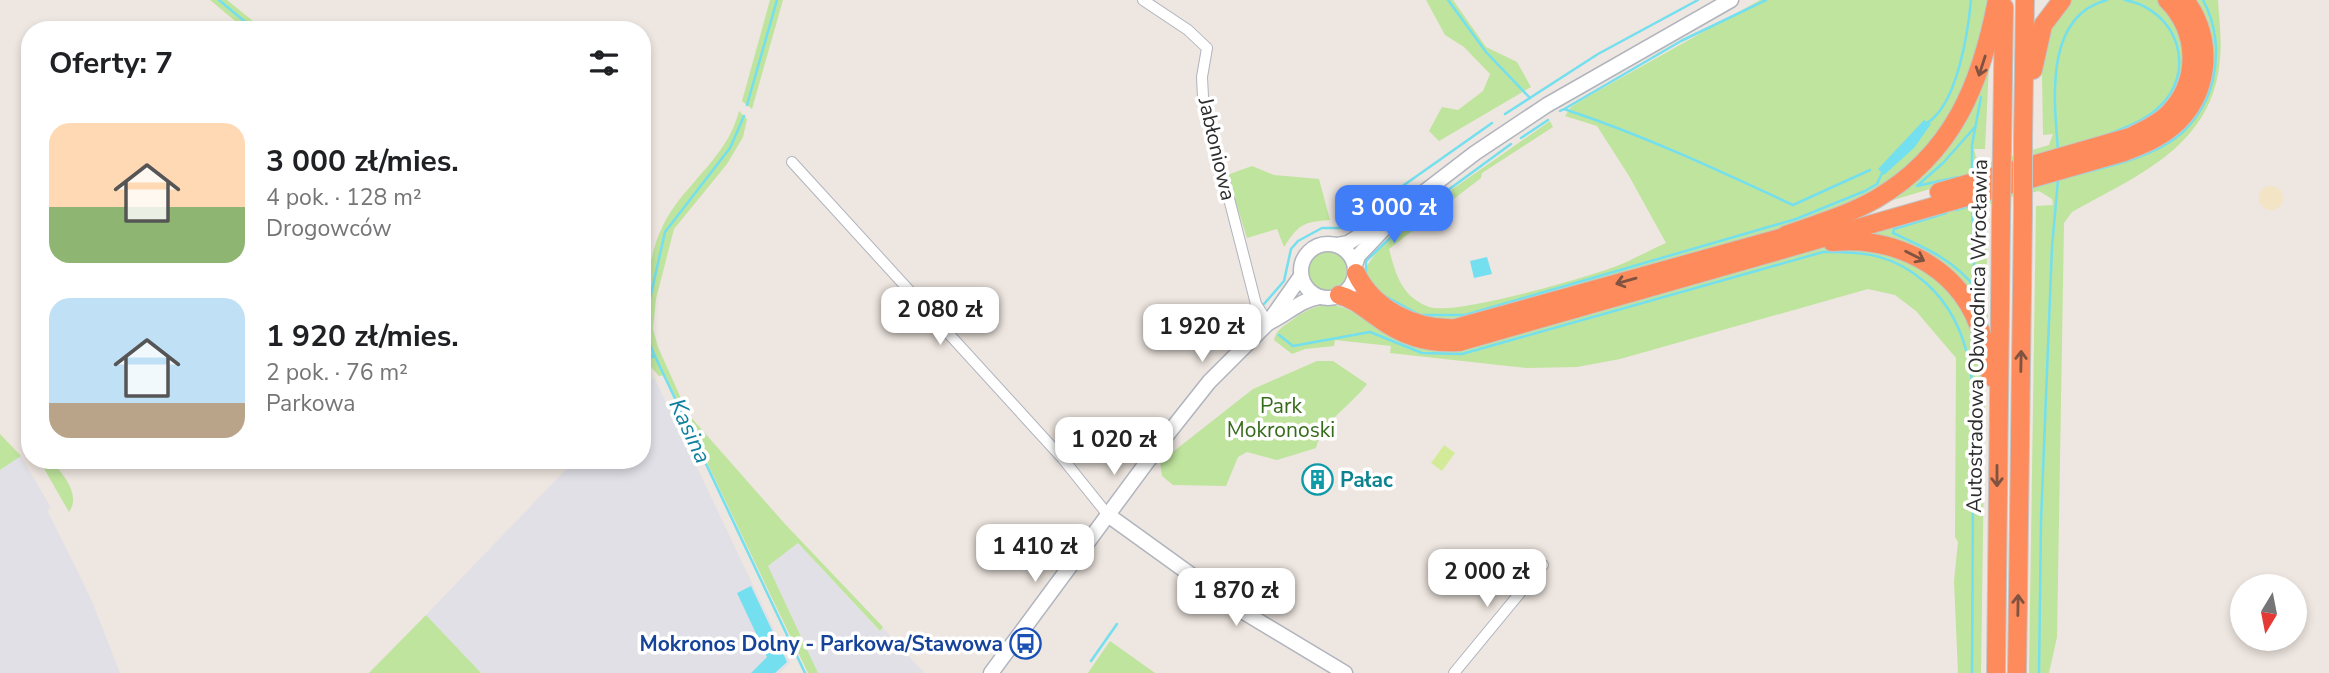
<!DOCTYPE html>
<html lang="pl">
<meta charset="utf-8">
<style>
:root{--surface:#fff;--page:#f6f6f6;--text:#202124;--muted:#757577;--accent:#427df8}
body{margin:0;font-family:"Nunito Sans",sans-serif;background:var(--page);color:var(--text);height:100vh;display:flex;flex-direction:column;font-size:26px;white-space:nowrap}
*{box-sizing:border-box;margin:0}
p{font-size:23px;color:var(--muted)}
.icon{flex:none;width:38px;height:38px;fill:none;stroke:currentColor;stroke-width:2;stroke-linecap:round;stroke-linejoin:round}
.map{position:relative;flex:1;overflow:hidden}
.side{position:absolute;left:21px;top:21px;width:630px;height:448px;display:flex;flex-direction:column;background:var(--surface);border-radius:28px;box-shadow:0 4px 10px #0003}
.side>*{flex:none}
.needle{width:46px;rotate:190deg}
.tools{position:absolute;left:2230px;top:574px;display:grid;gap:14px}
.tools a{display:grid;place-items:center;width:77px;height:77px;border-radius:50%;background:var(--surface);box-shadow:0 4px 10px #0003;font-size:35px}
.price{position:absolute;translate:-50% -60px;padding:0 16px;border-radius:14px;background:#fff;color:#222;font-size:23px;line-height:46px;filter:drop-shadow(0 2px 4px #0008)}
.price::after{content:'';position:absolute;left:50%;top:42px;width:21px;height:16px;margin-left:-10px;background:inherit;clip-path:polygon(0 0,100% 0,50% 100%)}
.price.active{background:var(--accent);color:#fff}
ul{padding:0;list-style:none}
li{display:flex;align-items:center;gap:21px;height:175px;padding:0 28px}
li span{display:grid;place-items:center;flex:none;width:196px;height:140px;border-radius:21px;color:#555}
li>.icon{margin-inline-start:auto}
span .icon{width:84px;height:84px;fill:#fffc;stroke-width:1}
li b{font-size:30px}
h2{display:flex;justify-content:space-between;align-items:center;height:84px;padding:0 28px;font-size:30px}
.map>svg:first-child{display:block}
</style>
<div class="map">
<svg width="2329" height="673" viewBox="0 0 2329 673">
<rect width="100%" height="100%" fill="#eee6e0"/>
<g fill="#e1e0e7">
<path d="M654,377L790,663L779,673H481L426,615L575,460H642V390Z"/>
<path d="M21,456L51,508L47,510L91,599L120,673H0V470Z"/>
<path d="M798,543L879,631L883,628L924,673H818L768,566Z"/>
</g>
<g fill="#bfe49d">
<path d="M210,0H227L264,30H246Z"/>
<path d="M770,0H783L752,109L742,101Z"/>
<path d="M1426,0H1453L1486,47L1517,62L1531,87L1439,141L1429,131L1442,107L1458,110L1483,91L1490,74L1464,47L1445,35Z"/>
<path d="M1760,0H1989L1988,19L1962,101L1913,166L1844,211L1470,320H1424L1377,294L1379,290L1368,278L1366,267L1381,246L1424,209L1550,121L1553,127L1482,173L1481,178L1389,249C1396,275 1401,296 1429,307C1455,316 1588,277 1617,266C1634,259 1650,250 1666,243L1629,176L1597,126L1565,116L1571,107L1587,97Z"/>
<path d="M2071,0H2158C2171,11 2175,21 2180,36C2195,86 2167,108 2128,130L1873,206L1908,180L1989,65L1985,149H1974L1976,157L1987,163L2049,145L2053,134L2043,135L2042,74L2038,73C2043,45 2048,20 2071,0Z"/>
<path d="M2192,0H2218C2219,19 2222,39 2220,59C2213,146 2138,175 2072,212L2064,223L2057,637L2049,673H2029L2036,206L2053,205L2052,199L2039,191C2022,196 1980,199 1976,219H1986L1988,329L1960,286L1856,235L2174,135Z"/>
<path d="M739,111L747,119L743,137L727,164L674,229L656,299L653,329L658,347L688,414L785,524L883,627L880,631L798,543L768,566L818,673H808L665,375L659,376L642,357C642,311 645,246 674,207C697,175 729,151 739,111Z"/>
<path d="M1252,166L1274,175L1319,179L1330,220C1303,222 1299,224 1284,247L1277,229L1247,238L1227,175Z"/>
<path d="M1833,246L1901,255L1942,281L1973,325L1985,391L1981,673H1958L1954,581L1958,542L1955,537L1956,358L1916,311L1895,295L1868,289L1620,359L1577,367L1526,368L1390,353L1391,346L1335,340L1334,346L1305,349L1292,354L1274,340C1276,330 1284,326 1292,320C1340,284 1357,321 1400,341Z"/>
<circle cx="1327" cy="270" r="20"/>
<path d="M1317,361H1333L1367,384C1349,408 1324,419 1316,448L1277,460L1247,452L1238,457L1226,486L1173,485L1162,476L1160,462L1253,389Z"/>
<path d="M0,434L21,456L0,470Z"/>
<path d="M45,461L53,462C64,476 81,495 69,512L42,465Z"/>
<path d="M426,615L481,673H369Z"/>
<path d="M1110,641L1155,673H1088Z"/>
</g>
<circle fill="#f2e4c4" cx="2271" cy="198" r="12"/>
<path fill="#d3eb99" d="M1444,445L1455,453L1442,471L1431,463Z"/>
<g fill="#74dfee">
<path d="M1924,120L1931,124L1914,148L1884,175L1878,169Z"/>
<path d="M1487,257L1492,274L1474,278L1470,261Z"/>
<path d="M751,586L787,662L775,673H751L767,657L737,593Z"/>
</g>
<g fill="none" stroke-linecap="round" stroke-linejoin="round">
<g stroke="#74dfee" stroke-width="2.5">
<path d="M219,0L255,30"/>
<path d="M1448,0L1486,52L1530,98"/>
<path d="M747,105L777,0"/>
<path d="M1566,108L1681,41L1766,0"/>
<path d="M1560,111L1564,109C1643,135 1718,170 1793,205L1870,170"/>
<path d="M1505,114L1598,54L1698,0"/>
<path d="M744,116L730,148L665,232L647,312V337L653,352L805,673"/>
<path d="M1927,123C1957,105 1968,33 1971,0"/>
<path d="M2109,134C2126,127 2144,121 2157,109C2199,72 2178,10 2125,0"/>
<path d="M1521,138L1548,120"/>
<path d="M2058,150C2054,100 2044,16 2107,0"/>
<path d="M1972,173V145L1981,97"/>
<path d="M1958,177L1917,186L1943,163L1975,127"/>
<path d="M2064,178C2097,169 2135,162 2165,145C2216,116 2229,48 2203,0"/>
<path d="M2030,188L2054,181"/>
<path d="M1956,210L1993,199"/>
<path d="M1946,213L1894,229L1893,233C1925,248 1951,258 1975,287L1972,206"/>
<path d="M1366,274V261L1414,215L1511,144"/>
<path d="M1383,295L1420,315H1465L1796,219L1865,191L1877,184L1882,173"/>
<path d="M1264,304L1284,281L1291,249L1298,241L1322,228H1343L1492,123"/>
<path d="M1279,335L1293,346L1370,332L1422,353L1462,354L1823,252C1865,251 1894,255 1926,283C1984,335 1974,416 1973,487C1973,549 1972,611 1972,673"/>
<path d="M642,347L653,357"/>
<path d="M1091,661L1117,624"/>
<path d="M2039,673L2041,521L2052,247L2058,180"/>
</g>
<defs>
<g id="street">
<path d="M1143,0L1188,30L1207,48L1202,77L1203,97L1256,304L1268,323"/>
<path d="M792,162L1063,459L1108,515"/>
<path d="M1454,673L1543,565"/>
</g>
<g id="secondary">
<circle cx="1328" cy="271" r="27"/>
<path d="M1337,245L1348,243L1402,209L1475,153L1547,105L1731,0"/>
<path d="M1355,265L1358,256L1399,213"/>
<path d="M1268,323C1286,315 1300,300 1319,297"/>
<path d="M1108,515L1237,608L1345,673"/>
<path d="M991,673L1167,435L1209,382L1268,323L1301,276"/>
</g>
<g id="highway">
<path d="M2033,70L2043,25L2062,0"/>
<path d="M2023,140L2025,0"/>
<path d="M2002,146L2004,7"/>
<path d="M1939,192L2130,137C2143,130 2157,125 2168,114C2200,82 2199,32 2167,0"/>
<path d="M1786,235C1816,224 1848,215 1876,199C1953,154 1981,84 1997,0"/>
<path d="M1832,242C1892,236 1955,264 1978,324C1985,341 1987,359 1991,377"/>
<path d="M1356,273C1374,310 1416,330 1456,328L1791,235"/>
<path d="M1339,295C1354,299 1364,308 1377,317C1402,336 1427,344 1459,342L2124,152C2140,146 2158,139 2172,127C2210,96 2215,39 2185,0"/>
<path d="M1996,673L2001,217"/>
<path d="M2017,673L2023,212"/>
</g>
</defs>
<use href="#street" stroke="#b0b4bd" stroke-width="12"/>
<use href="#secondary" stroke="#b0b4bd" stroke-width="17"/>
<use href="#highway" stroke="#c4c4c4" stroke-width="20"/>
<use href="#street" stroke="#fff" stroke-width="10"/>
<use href="#secondary" stroke="#fff" stroke-width="14"/>
<use href="#highway" stroke="#fd8b5c" stroke-width="18"/>
<defs>
<g id="highway-bridge">
<path d="M2023,212V140"/>
<path d="M2001,217L2002,146"/>
</g>
</defs>
<use href="#highway-bridge" stroke="#c4c4c4" stroke-width="20" stroke-linecap="butt"/>
<use href="#highway-bridge" stroke="#fd8b5c" stroke-width="18"/>
</g>
<defs><path id="oneway-shaft" d="M-6 0H5M1.5-3L5.5 0L1.5 3" fill="none" stroke-width="1.6" stroke-linecap="round" stroke-linejoin="round" transform="scale(1.75)"/></defs>
<g stroke="#805340">
<use href="#oneway-shaft" transform="translate(1982 66) rotate(108)"/>
<use href="#oneway-shaft" transform="translate(1915 256) rotate(27)"/>
<use href="#oneway-shaft" transform="translate(1626 281) rotate(164)"/>
<use href="#oneway-shaft" transform="translate(2021 361) rotate(-89)"/>
<use href="#oneway-shaft" transform="translate(1997 476) rotate(90)"/>
<use href="#oneway-shaft" transform="translate(2018 605) rotate(-89)"/>
</g>
<defs>
<symbol id="building-ring" viewBox="-11 -11 22 22"><circle r="9.5" fill="#fff" stroke="#0f9aa8" stroke-width="1.5"/><path d="M-4-6H4V6H1V3H-1V6H-4ZM-2.5-4.3h1.7v1.8h-1.7ZM.8-4.3h1.7v1.8H.8ZM-2.5-1h1.7V.8h-1.7ZM.8-1h1.7V.8H.8Z" fill="#0f9aa8"/></symbol>
<symbol id="bus-ring" viewBox="-11 -11 22 22"><circle r="9.5" fill="#fff" stroke="#1a4fb4" stroke-width="1.5"/><path d="M-5-6H5V4H4V6H2V4H-2V6H-4V4H-5ZM-3.5-4V0h7V-4ZM-3.5 1.2v1.5H-2V1.2ZM2 1.2v1.5H3.5V1.2Z" fill="#1a4fb4"/></symbol>
</defs>
<g fill-rule="evenodd">
<use href="#building-ring" x="1300" y="462" width="35" height="35"/>
<use href="#bus-ring" x="1008" y="626" width="35" height="35"/>
</g>
<g text-anchor="middle" dominant-baseline="central" stroke-width="7" stroke-linejoin="round" paint-order="stroke">
<g font-size="21" fill="#2d2d2d" stroke="#fff">
<text transform="translate(1217 149) rotate(77)">Jabłoniowa</text>
<text transform="translate(1977 336) rotate(-89)">Autostradowa Obwodnica Wrocławia</text>
</g>
<g font-size="21" fill="#376b1c" stroke="#fff">
<text x="1281" y="406">Park<tspan x="1281" dy="24">Mokronoski</tspan></text>
</g>
<g font-size="21" font-weight="bold" fill="#0d838f" stroke="#fff" text-anchor="start">
<text x="1340" y="480">Pałac</text>
</g>
<g font-size="21" font-weight="bold" fill="#164399" stroke="#fff" text-anchor="end">
<text x="1003" y="644">Mokronos Dolny - Parkowa/Stawowa</text>
</g>
<g font-size="23" font-style="italic" fill="#0f819f" stroke="#fff">
<text transform="translate(690 431) rotate(65)">Kasina</text>
</g>
</g>
</svg>
<div class="tools">
<a><svg class="needle" viewBox="-14 -14 28 28"><path d="M0-13l5 13h-10z" fill="#e53935"/><path d="M0 13l5-13h-10z" fill="#757577"/></svg></a>
</div>
<b class="price active" style="left:1394px;top:245px">3 000 zł</b>
<b class="price" style="left:940px;top:347px">2 080 zł</b>
<b class="price" style="left:1202px;top:364px">1 920 zł</b>
<b class="price" style="left:1114px;top:477px">1 020 zł</b>
<b class="price" style="left:1035px;top:584px">1 410 zł</b>
<b class="price" style="left:1487px;top:609px">2 000 zł</b>
<b class="price" style="left:1236px;top:628px">1 870 zł</b>
<section class="side">
<h2>Oferty: 7<svg class="icon" aria-label="filters" viewBox="0 0 24 24"><path d="M4 7h16M4 17h16"/><circle cx="9" cy="7" r="2"/><circle cx="15" cy="17" r="2"/></svg></h2>
<ul>
<li><span style="background:linear-gradient(#ffd9b3 60%,#8fb573 0)"><svg class="icon" aria-label="home" viewBox="0 0 24 24"><path d="M3 11l9-7 9 7M6 9v11h12V9"/></svg></span><div><b>3 000 zł/mies.</b><p>4 pok. · 128 m²</p><p>Drogowców</p></div></li>
<li><span style="background:linear-gradient(#bfe0f5 75%,#b9a48a 0)"><svg class="icon" aria-label="home" viewBox="0 0 24 24"><path d="M3 11l9-7 9 7M6 9v11h12V9"/></svg></span><div><b>1 920 zł/mies.</b><p>2 pok. · 76 m²</p><p>Parkowa</p></div></li>
</ul>
</section>
</div>
